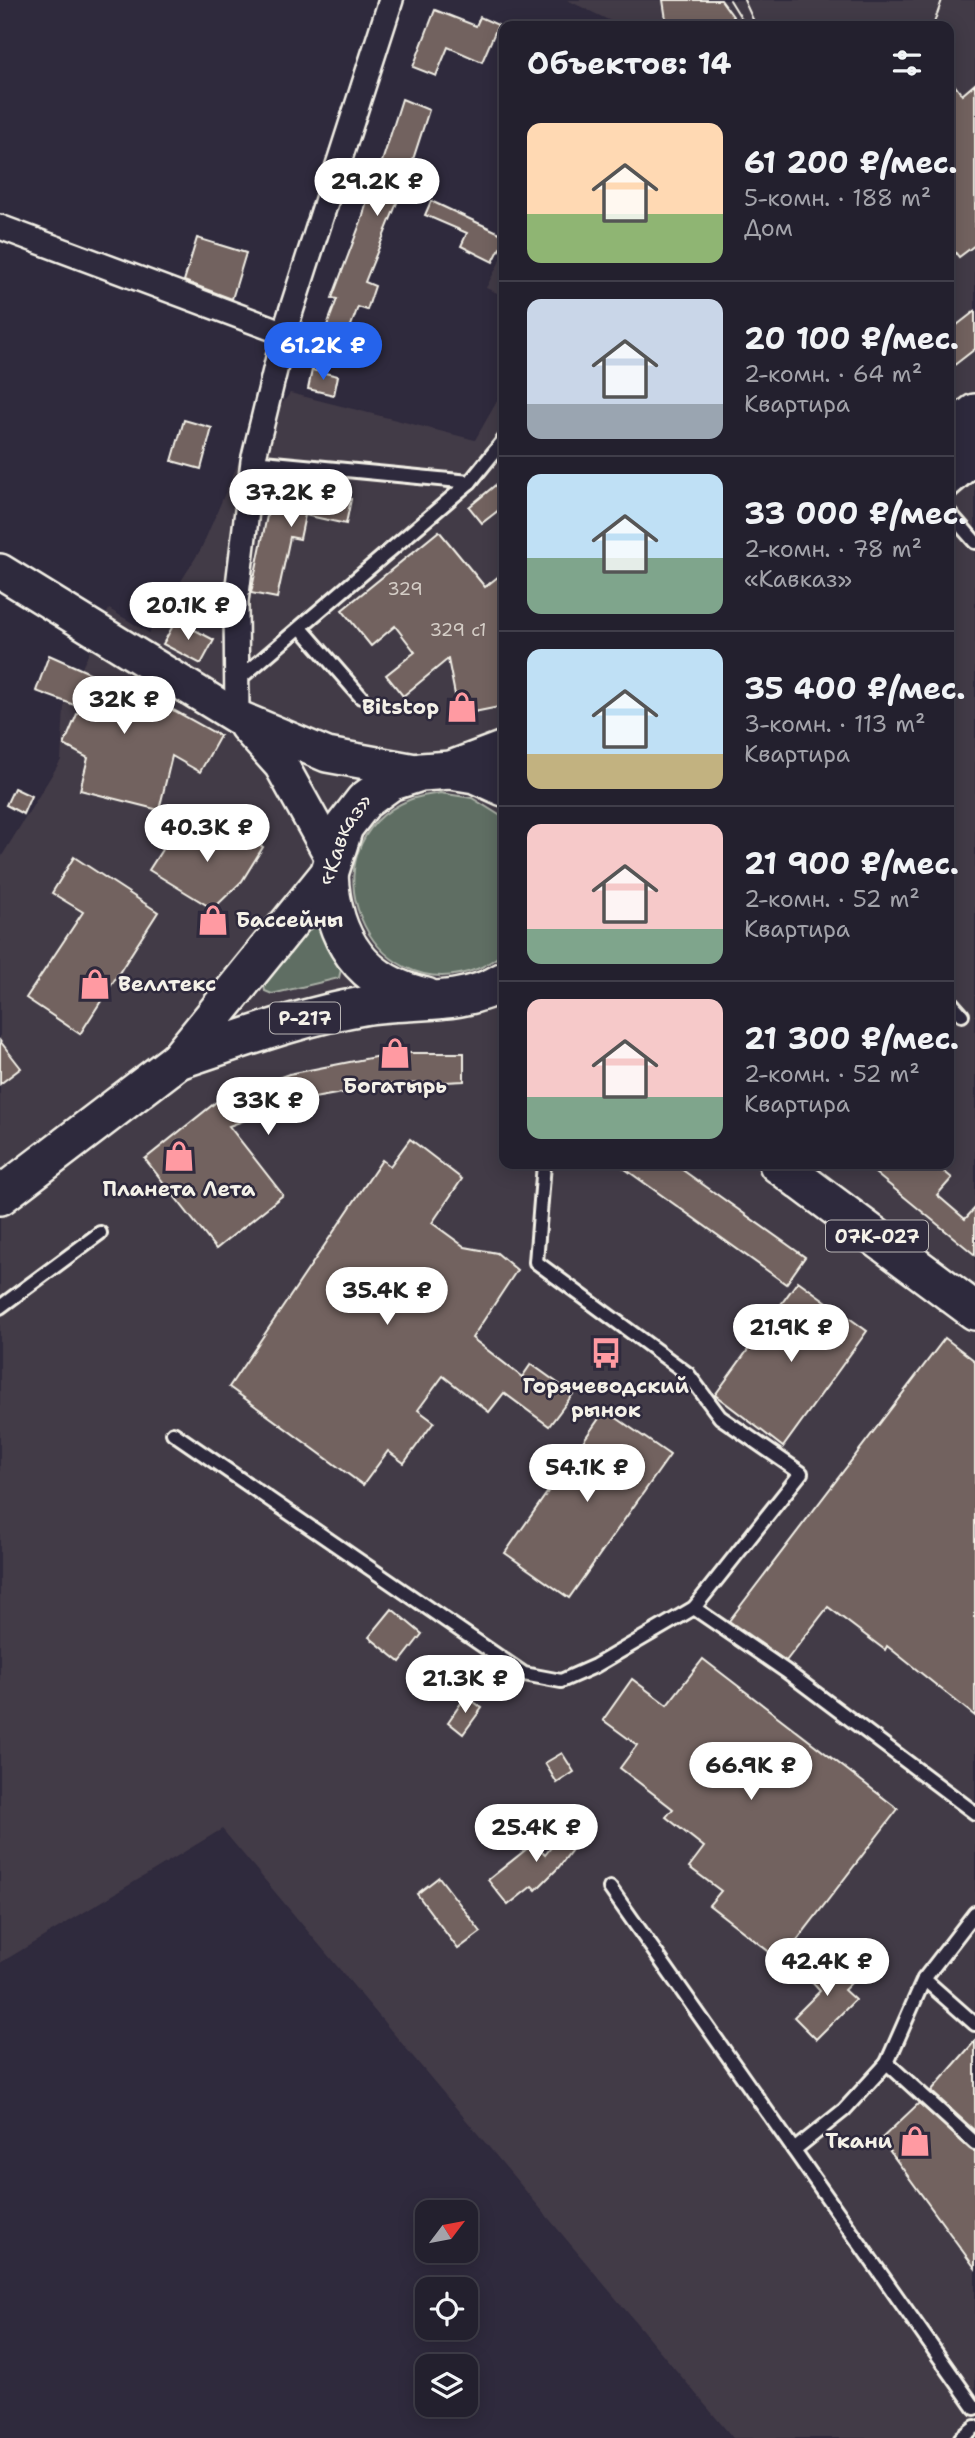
<!DOCTYPE html>
<html lang="ru">
<meta charset="utf-8">
<style>
:root{--surface:#23202e;--page:#2b2836;--text:#f1f3f6;--muted:#a3a3aa;--line:#403e4a;--accent:#2563eb}
body{margin:0;font-family:"Shantell Sans",sans-serif;background:var(--page);color:var(--text);height:100vh;display:flex;flex-direction:column;font-size:26px;white-space:nowrap}
*{box-sizing:border-box;margin:0}
p{font-size:23px;color:var(--muted)}
.icon{flex:none;width:38px;height:38px;fill:none;stroke:currentColor;stroke-width:2;stroke-linecap:round;stroke-linejoin:round}
.map{position:relative;flex:1;overflow:hidden}
.side{position:absolute;left:499px;top:21px;width:455px;height:1148px;display:flex;flex-direction:column;background:var(--surface);border-radius:14px;box-shadow:0 4px 18px #0003,0 0 0 2px var(--line)}
.side>*{flex:none}
.needle{width:46px;rotate:58deg}
.fabs{position:absolute;left:415px;top:2200px;display:grid;gap:14px}
.fabs a{display:grid;place-items:center;width:63px;height:63px;border-radius:14px;background:var(--surface);box-shadow:0 4px 18px #0003,0 0 0 2px var(--line);font-size:35px}
.price{position:absolute;translate:-50% -60px;padding:0 16px;border-radius:24px;background:#fff;color:#222;font-size:23px;line-height:46px;filter:drop-shadow(0 2px 4px #0008)}
.price::after{content:'';position:absolute;left:50%;top:42px;width:21px;height:16px;margin-left:-10px;background:inherit;clip-path:polygon(0 0,100% 0,50% 100%)}
.price.on{background:var(--accent);color:#fff}
ul{padding:0;list-style:none}
li{display:flex;align-items:center;gap:21px;height:175px;padding:0 28px}
li+li{border-top:2px solid var(--line)}
li span{display:grid;place-items:center;flex:none;width:196px;height:140px;border-radius:14px;color:#555}
li>.icon{margin-inline-start:auto}
span .icon{width:84px;height:84px;fill:#fffc;stroke-width:1}
li b{font-size:30px}
h2{display:flex;justify-content:space-between;align-items:center;height:84px;padding:0 28px;font-size:30px}
.map>svg:first-child{display:block}
</style>
<div class="map">
<svg width="975" height="2438" viewBox="0 0 975 2438">
<rect width="100%" height="100%" fill="#2f2a3d"/>
<filter id="ink" filterUnits="userSpaceOnUse"><feTurbulence type="fractalNoise" baseFrequency=".0143" numOctaves="2"/><feDisplacementMap in="SourceGraphic" scale="14" xChannelSelector="R" yChannelSelector="G"/><feConvolveMatrix kernelMatrix="1 2 1 2 8 2 1 2 1" color-interpolation-filters="sRGB"/></filter>
<g filter="url(#ink)">
<g fill="#433b47">
<path d="M567,0H975V2438H733L222,1829L0,1963V859L61,760L64,707L109,609L149,633L201,549L239,461L290,393L475,440L504,389V1164H948V26H621Z"/>
<path d="M504,253V296L486,288Z"/>
</g>
<g fill="#5f6e64" stroke="#aab0a6" stroke-width="2">
<path d="M440,793L472,798L504,818V953C496,958 486,966 477,969C367,1011 300,846 409,800C418,796 430,795 440,793Z"/>
<path d="M316,916L342,965L339,978L272,994L265,991L264,986Z"/>
</g>
<g fill="#72625f" stroke="#f4f1e8" stroke-width="2">
<path d="M663,0H721L740,26H667Z"/>
<path d="M435,10L476,26L480,17L498,25L482,62L448,47L436,76L413,67Z"/>
<path d="M948,76L962,95L975,84V245L959,257L948,243Z"/>
<path d="M402,99L429,110L407,178L365,282L375,286L367,310L358,307L346,339L325,331L337,299L332,298L363,216L369,192L372,193Z"/>
<path d="M431,201L504,235V249L500,248L493,262L461,246L467,233L425,215Z"/>
<path d="M197,238L246,253L232,299L184,281Z"/>
<path d="M975,311V349L948,370V332Z"/>
<path d="M312,370L338,376L334,395L308,389Z"/>
<path d="M184,420L212,428L201,469L172,461Z"/>
<path d="M504,478V506L482,523L469,507Z"/>
<path d="M274,482L351,499L346,524L305,515L300,539L290,537L277,598L251,593Z"/>
<path d="M439,531L485,587L504,572V674L500,677L504,706L459,715L448,659L403,696L386,675L415,652L395,626L371,646L342,610Z"/>
<path d="M176,620L214,640L201,664L163,644Z"/>
<path d="M49,655L175,711L220,736L200,772L172,756L159,810L80,790L88,758L64,745L80,707L36,691Z"/>
<path d="M14,788L31,796L23,814L6,805Z"/>
<path d="M211,823L230,834L233,829L263,847L242,881L213,909L149,870L172,834L195,848Z"/>
<path d="M74,857L158,912L80,1034L26,998L83,912L52,893Z"/>
<path d="M0,1041L21,1068L0,1084Z"/>
<path d="M395,1053H464V1081L387,1085L297,1101L229,1126L283,1195L216,1249L145,1159L220,1099L289,1074Z"/>
<path d="M410,1139L462,1179L432,1223L465,1247L497,1253L517,1270L472,1338L522,1377L531,1364L573,1394L549,1426L504,1393L489,1412L443,1376L418,1410L434,1422L404,1463L388,1451L363,1485L229,1387L382,1160L390,1166Z"/>
<path d="M618,1164H674L805,1257L786,1284Z"/>
<path d="M864,1164H935L952,1178L937,1195L965,1219L975,1208V1255Z"/>
<path d="M798,1281L867,1331L783,1447L715,1395Z"/>
<path d="M945,1338L975,1361V1716L887,1646L885,1650L828,1607L786,1661L729,1621Z"/>
<path d="M605,1410L670,1455L569,1598L505,1553Z"/>
<path d="M392,1609L422,1634L400,1662L369,1637Z"/>
<path d="M703,1659L898,1809L781,1961L709,1905L721,1891L689,1867L704,1847L666,1817L673,1809L620,1768L637,1745L603,1720L632,1679L667,1705Z"/>
<path d="M466,1696L482,1708L463,1734L448,1722Z"/>
<path d="M562,1753L574,1772L557,1783L545,1763Z"/>
<path d="M576,1816L590,1826L558,1868L536,1890L532,1886L508,1905L488,1880L534,1843L545,1855Z"/>
<path d="M439,1877L481,1932L458,1949L417,1894Z"/>
<path d="M834,1955L857,1977L844,1990L855,2000L816,2039L794,2017L820,1991L810,1980Z"/>
<path d="M975,2041V2131L931,2091Z"/>
<path d="M919,2103L975,2152V2268L881,2139Z"/>
</g>
<g fill="none" stroke-linecap="round" stroke-linejoin="round">
<defs>
<g id="lane">
<path d="M253,461L470,482"/>
<path d="M948,493L975,470"/>
<path d="M948,511L975,542"/>
<path d="M301,628L361,697"/>
<path d="M237,681L470,482L504,440"/>
<path d="M948,999L962,1015"/>
<path d="M0,1307L100,1233"/>
<path d="M173,1433L524,1674L561,1681L595,1666L694,1608L801,1473L720,1417L688,1374L536,1262L544,1164"/>
<path d="M694,1608L786,1671L975,1813"/>
<path d="M610,1888L975,2408"/>
<path d="M975,1913L924,1979L887,2063L975,2143"/>
<path d="M924,1979L975,2024"/>
<path d="M794,2150L844,2110L887,2063"/>
<path d="M961,2438L975,2427"/>
</g>
<g id="street">
<path d="M0,227L284,333"/>
<path d="M237,717L236,602L253,461L284,333L391,0"/>
</g>
<g id="secondary">
<path d="M0,571L237,717L327,755L421,772"/>
<path d="M246,726L281,765L332,857"/>
</g>
<g id="primary">
<path d="M948,434L975,413"/>
<path d="M948,465L975,445"/>
<path d="M451,770L475,774L504,787"/>
<path d="M329,874C332,937 360,984 426,997"/>
<path d="M178,1060C239,1040 299,1017 363,1006C410,998 462,1007 504,981"/>
<path d="M778,1164L975,1311"/>
<path id="s1" d="M0,1196L178,1060L329,874L344,827L364,801L390,782L421,772L451,770L504,750"/>
</g>
</defs>
<use href="#lane" stroke="#f4f1e8" stroke-width="18"/>
<use href="#street" stroke="#f4f1e8" stroke-width="28"/>
<use href="#secondary" stroke="#f4f1e8" stroke-width="38"/>
<use href="#primary" stroke="#f4f1e8" stroke-width="42"/>
<use href="#lane" stroke="#2f2a3d" stroke-width="12"/>
<use href="#street" stroke="#2f2a3d" stroke-width="23"/>
<use href="#secondary" stroke="#2f2a3d" stroke-width="33"/>
<use href="#primary" stroke="#2f2a3d" stroke-width="37"/>
<g stroke="#f4f1e8" stroke-width="2">
<path d="M730,0L746,26"/>
<path d="M744,0L756,26"/>
<path d="M933,26L942,0"/>
</g>
</g>
</g>
<defs>
<symbol id="shop-bare" viewBox="-9 -9 18 18"><path d="M-5-2.5h2.3a2.7 3.5 0 0 1 5.4 0H5L5.5 6h-11ZM-1.5-2.5h3a1.5 2.3 0 0 0-3 0Z" fill="#ff9aa2" stroke="#2f2a3d" stroke-width="2.5" paint-order="stroke"/></symbol>
<symbol id="bus-bare" viewBox="-9 -9 18 18"><path d="M-5-6H5V4H4V6H2V4H-2V6H-4V4H-5ZM-3.5-4V0h7V-4ZM-3.5 1.2v1.5H-2V1.2ZM2 1.2v1.5H3.5V1.2Z" fill="#ff9aa2" stroke="#2f2a3d" stroke-width="2.5" paint-order="stroke"/></symbol>
</defs>
<g fill-rule="evenodd">
<use href="#shop-bare" x="440" y="685" width="44" height="44"/>
<use href="#shop-bare" x="191" y="898" width="44" height="44"/>
<use href="#shop-bare" x="73" y="962" width="44" height="44"/>
<use href="#shop-bare" x="373" y="1031" width="44" height="44"/>
<use href="#shop-bare" x="157" y="1134" width="44" height="44"/>
<use href="#bus-bare" x="584" y="1331" width="44" height="44"/>
<use href="#shop-bare" x="893" y="2119" width="44" height="44"/>
</g>
<g text-anchor="middle" dominant-baseline="central" stroke-width="5" stroke-linejoin="round" paint-order="stroke">
<g font-size="18" fill="#d4cdc6">
<text x="405" y="589">329</text>
<text x="458" y="630">329 с1</text>
</g>
<g fill="#2f2a3d" stroke="#b9b5b5" stroke-width="2">
<rect x="270" y="1002.5" width="70" height="31" rx="5"/>
<rect x="826" y="1220.5" width="102" height="31" rx="5"/>
</g>
<g font-size="19" font-weight="bold" fill="#f4f1e8">
<text x="305" y="1018">Р-217</text>
<text x="877" y="1236">07К-027</text>
</g>
<g font-size="21" font-weight="bold" fill="#f4f1e8" stroke="#2f2a3d">
<text x="439" y="707" text-anchor="end">Bitstop</text>
<text x="236" y="920" text-anchor="start">Бассейны</text>
<text x="118" y="984" text-anchor="start">Веллтекс</text>
<text x="395" y="1086">Богатырь</text>
<text x="179" y="1189">Планета Лета</text>
<text x="606" y="1386">Горячеводский<tspan x="606" dy="24">рынок</tspan></text>
<text x="892" y="2141" text-anchor="end">Ткани</text>
</g>
<g font-size="21" fill="#f4f1e8" stroke="#2f2a3d">
<text stroke="none"><textPath href="#s1" startOffset="502">«Кавказ»</textPath></text>
</g>
</g>
</svg>
<div class="fabs">
<a><svg class="needle" viewBox="-14 -14 28 28"><path d="M0-13l5 13h-10z" fill="#e53935"/><path d="M0 13l5-13h-10z" fill="#a3a3aa"/></svg></a>
<a><svg class="icon" aria-label="locate" viewBox="0 0 24 24"><circle cx="12" cy="12" r="6"/><path d="M12 2v4M12 18v4M2 12h4M18 12h4"/></svg></a>
<a><svg class="icon" aria-label="layers" viewBox="0 0 24 24"><path d="M12 4l9 5-9 5-9-5zM3 14l9 5 9-5"/></svg></a>
</div>
<b class="price" style="left:377px;top:218px">29.2K ₽</b>
<b class="price on" style="left:323px;top:382px">61.2K ₽</b>
<b class="price" style="left:291px;top:529px">37.2K ₽</b>
<b class="price" style="left:188px;top:642px">20.1K ₽</b>
<b class="price" style="left:124px;top:736px">32K ₽</b>
<b class="price" style="left:207px;top:864px">40.3K ₽</b>
<b class="price" style="left:268px;top:1137px">33K ₽</b>
<b class="price" style="left:387px;top:1327px">35.4K ₽</b>
<b class="price" style="left:791px;top:1364px">21.9K ₽</b>
<b class="price" style="left:587px;top:1504px">54.1K ₽</b>
<b class="price" style="left:465px;top:1715px">21.3K ₽</b>
<b class="price" style="left:751px;top:1802px">66.9K ₽</b>
<b class="price" style="left:536px;top:1864px">25.4K ₽</b>
<b class="price" style="left:827px;top:1998px">42.4K ₽</b>
<section class="side">
<h2>Объектов: 14<svg class="icon" aria-label="filters" viewBox="0 0 24 24"><path d="M4 7h16M4 17h16"/><circle cx="9" cy="7" r="2"/><circle cx="15" cy="17" r="2"/></svg></h2>
<ul>
<li><span style="background:linear-gradient(#ffd9b3 65%,#8fb573 0)"><svg class="icon" aria-label="home" viewBox="0 0 24 24"><path d="M3 11l9-7 9 7M6 9v11h12V9"/></svg></span><div><b>61 200 ₽/мес.</b><p>5-комн. · 188 m²</p><p>Дом</p></div></li>
<li><span style="background:linear-gradient(#c9d6e8 75%,#9aa5b1 0)"><svg class="icon" aria-label="home" viewBox="0 0 24 24"><path d="M3 11l9-7 9 7M6 9v11h12V9"/></svg></span><div><b>20 100 ₽/мес.</b><p>2-комн. · 64 m²</p><p>Квартира</p></div></li>
<li><span style="background:linear-gradient(#bfe0f5 60%,#7fa58c 0)"><svg class="icon" aria-label="home" viewBox="0 0 24 24"><path d="M3 11l9-7 9 7M6 9v11h12V9"/></svg></span><div><b>33 000 ₽/мес.</b><p>2-комн. · 78 m²</p><p>«Кавказ»</p></div></li>
<li><span style="background:linear-gradient(#bfe0f5 75%,#c2b280 0)"><svg class="icon" aria-label="home" viewBox="0 0 24 24"><path d="M3 11l9-7 9 7M6 9v11h12V9"/></svg></span><div><b>35 400 ₽/мес.</b><p>3-комн. · 113 m²</p><p>Квартира</p></div></li>
<li><span style="background:linear-gradient(#f6c9c9 75%,#7fa58c 0)"><svg class="icon" aria-label="home" viewBox="0 0 24 24"><path d="M3 11l9-7 9 7M6 9v11h12V9"/></svg></span><div><b>21 900 ₽/мес.</b><p>2-комн. · 52 m²</p><p>Квартира</p></div></li>
<li><span style="background:linear-gradient(#f6c9c9 70%,#7fa58c 0)"><svg class="icon" aria-label="home" viewBox="0 0 24 24"><path d="M3 11l9-7 9 7M6 9v11h12V9"/></svg></span><div><b>21 300 ₽/мес.</b><p>2-комн. · 52 m²</p><p>Квартира</p></div></li>
</ul>
</section>
</div>
